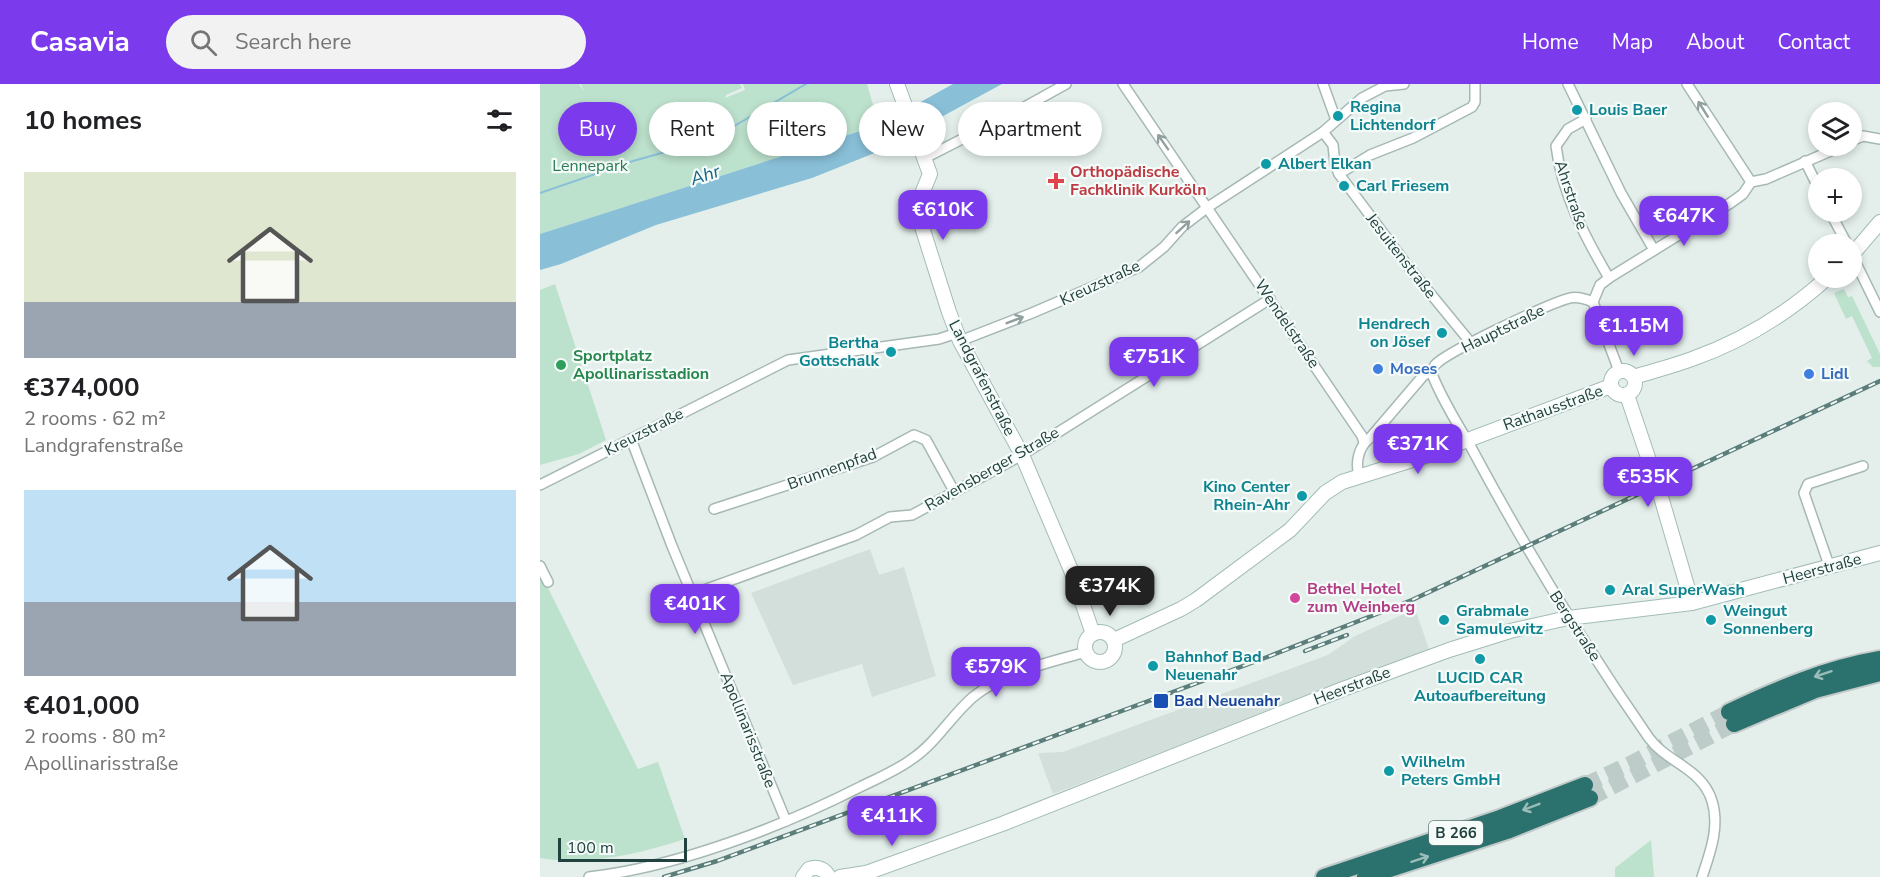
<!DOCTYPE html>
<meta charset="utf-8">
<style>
:root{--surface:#fff;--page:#f2f2f2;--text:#202124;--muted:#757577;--accent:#7c3aed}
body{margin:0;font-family:"Nunito Sans",sans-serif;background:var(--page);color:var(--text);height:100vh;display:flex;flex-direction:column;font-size:22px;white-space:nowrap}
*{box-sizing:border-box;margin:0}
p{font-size:20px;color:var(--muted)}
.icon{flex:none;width:33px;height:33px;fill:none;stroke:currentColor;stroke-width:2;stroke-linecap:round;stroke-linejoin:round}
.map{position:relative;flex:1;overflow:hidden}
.details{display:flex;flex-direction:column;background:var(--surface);width:540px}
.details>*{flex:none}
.guide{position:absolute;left:18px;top:18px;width:570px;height:54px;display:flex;gap:12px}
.controls{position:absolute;left:1268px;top:18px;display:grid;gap:12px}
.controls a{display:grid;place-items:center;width:54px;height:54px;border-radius:50%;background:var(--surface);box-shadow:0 3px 9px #0003;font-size:30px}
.scale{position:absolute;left:18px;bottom:15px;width:129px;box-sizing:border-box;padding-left:6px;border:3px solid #22423f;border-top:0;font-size:16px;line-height:21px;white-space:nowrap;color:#22423f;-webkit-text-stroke:4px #f5fbf9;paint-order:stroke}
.price{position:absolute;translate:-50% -51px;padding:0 14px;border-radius:12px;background:var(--accent);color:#fff;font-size:20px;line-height:39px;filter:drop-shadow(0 2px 3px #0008)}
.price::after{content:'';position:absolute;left:50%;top:36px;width:18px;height:14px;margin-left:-9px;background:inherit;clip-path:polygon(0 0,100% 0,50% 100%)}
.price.selected{background:#222;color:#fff}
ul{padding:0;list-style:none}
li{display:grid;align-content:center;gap:12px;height:318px;padding:0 24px}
li span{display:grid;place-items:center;height:186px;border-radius:0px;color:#555}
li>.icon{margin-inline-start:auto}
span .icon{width:108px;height:108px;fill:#fffc;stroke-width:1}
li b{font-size:26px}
h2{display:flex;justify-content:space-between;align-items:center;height:72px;padding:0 24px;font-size:26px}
.pill{padding:0 21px;border-radius:27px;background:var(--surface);box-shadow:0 3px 9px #0003;font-size:21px;line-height:54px}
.pill.selected{background:var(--accent);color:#fff}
header{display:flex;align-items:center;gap:36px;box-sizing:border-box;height:84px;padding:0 30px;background:var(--accent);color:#fff}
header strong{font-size:28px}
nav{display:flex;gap:33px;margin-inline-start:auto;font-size:21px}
.search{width:420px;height:54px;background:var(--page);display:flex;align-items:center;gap:15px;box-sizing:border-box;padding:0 21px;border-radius:33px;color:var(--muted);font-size:22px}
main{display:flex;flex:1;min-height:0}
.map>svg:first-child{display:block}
</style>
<header>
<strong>Casavia</strong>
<div class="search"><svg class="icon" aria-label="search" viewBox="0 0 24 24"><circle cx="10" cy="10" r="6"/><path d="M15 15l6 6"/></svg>Search here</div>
<nav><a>Home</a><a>Map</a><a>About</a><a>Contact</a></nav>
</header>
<main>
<section class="details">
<h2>10 homes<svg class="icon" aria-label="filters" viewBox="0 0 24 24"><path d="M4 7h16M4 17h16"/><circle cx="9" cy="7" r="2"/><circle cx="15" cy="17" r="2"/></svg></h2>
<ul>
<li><span style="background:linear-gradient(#dfe7d0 70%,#9aa5b1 0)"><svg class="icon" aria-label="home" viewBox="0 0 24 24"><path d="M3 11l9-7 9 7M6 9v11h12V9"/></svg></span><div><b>€374,000</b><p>2 rooms · 62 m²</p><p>Landgrafenstraße</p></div></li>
<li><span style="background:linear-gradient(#bfe0f5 60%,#9aa5b1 0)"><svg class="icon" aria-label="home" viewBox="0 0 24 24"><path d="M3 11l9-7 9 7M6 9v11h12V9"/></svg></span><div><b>€401,000</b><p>2 rooms · 80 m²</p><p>Apollinarisstraße</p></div></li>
</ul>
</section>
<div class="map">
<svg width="1340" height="793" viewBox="0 0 1340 793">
<rect width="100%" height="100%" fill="#e4efec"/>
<g fill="#d2dfdb">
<path d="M330,465L339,491L364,483L396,592L332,613L322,580L253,601L211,509Z"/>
<path d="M875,525L889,565L513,710L498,669L523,668L788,571L815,552Z"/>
</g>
<g fill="#bce1cc">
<path d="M0,0H39L44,8L41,0H200L202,4L186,11L185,14L205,6L203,0H327L339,41L0,150Z"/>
<path d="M15,200L66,356L39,370L0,381V206Z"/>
<path d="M1304,205L1308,213L1312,212L1340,270V283H1333L1327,277L1332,274L1312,232L1306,235L1294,209Z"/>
<path d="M0,488L98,685L118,678L145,755C99,770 48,782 0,774Z"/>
<path d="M1111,756L1114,793H1075V784Z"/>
</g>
<path fill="#89c0d8" d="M413,0H462L337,68L272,94L116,141L21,180L0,186V150L339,41Z"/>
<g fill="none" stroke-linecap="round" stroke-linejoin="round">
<path stroke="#89c0d8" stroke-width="2" d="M0,109L93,77L172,55L266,0"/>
<g stroke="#bdccc9" stroke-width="16" stroke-dasharray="16 8" stroke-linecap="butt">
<path d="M1045,701L1090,680L1189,628"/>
<path d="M1050,714L1194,640"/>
</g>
<defs>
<g id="street">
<path d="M583,0L822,352L824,358"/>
<path d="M783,0L796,36"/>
<path d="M1028,0L1081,109L1114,166"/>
<path d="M1147,0L1211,98"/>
<path d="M1046,35L1028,45L1016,62C1022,110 1045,153 1069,194"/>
<path d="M783,48L793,61L795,80L799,90L867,181L931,259"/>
<path d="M1311,57L1323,52L1340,55"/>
<path d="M385,74L481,25L526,0"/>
<path d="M1265,77L1278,103"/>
<path d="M799,90L830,71L873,54L932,23L935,18V0"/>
<path d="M1290,128L1307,160"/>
<path d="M1311,169L1340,228"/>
<path d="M1053,218C1046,215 1038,212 1030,214C1010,219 906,268 895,281C892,285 893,286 892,290C904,321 924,349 939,378C991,474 1047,565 1109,654C1127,679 1162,684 1172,717C1180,743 1170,769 1162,793"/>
<path d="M1053,218L1060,201L1069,194L1189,120L1203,110L1211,98L1226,95L1302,62"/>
<path d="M1053,218L1079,287"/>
<path d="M420,257L492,229L599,183L624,163L642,143L668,123L783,48L822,14L845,2L864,0"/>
<path d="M91,355L132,462L246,737"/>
<path d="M819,391C815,378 819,362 830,354L883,292L892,286"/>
<path d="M0,401L248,276L399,255L417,249"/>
<path d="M174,425L333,373L374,351L386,356L414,407"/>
<path d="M0,482L8,498"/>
<path d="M1290,484L1264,409L1268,400L1323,382"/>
<path d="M153,510L316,451L350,433L372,431L482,371L730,215"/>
<path d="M49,793C137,783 241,743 320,703C338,694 356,687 372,675C396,659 411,632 433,613C462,589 510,578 546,568"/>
</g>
<g id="secondary">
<path d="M357,0L390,90L376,124L409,228L420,257L482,371L531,486L553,550"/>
<path d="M1311,172L1340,138"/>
<circle cx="1083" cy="299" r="12"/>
<path d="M1094,293C1113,287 1133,282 1152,275C1203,257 1247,230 1287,194"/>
<path d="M1087,311L1119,406L1152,519"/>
<circle cx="560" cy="563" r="15"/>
<path d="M574,556L641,525L656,516L750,446L785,409L802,398L888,371L1071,302"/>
<path d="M263,793L269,785C278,782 285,785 289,793"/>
<path d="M300,793L326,789L462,740L803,605L909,566L970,547L1028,534L1152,519L1340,469"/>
</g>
<g id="highway">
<path d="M1189,628C1237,605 1287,584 1340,575"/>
<path d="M1194,640L1275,606L1340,589"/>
<path d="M784,793L960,734L1045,701"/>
<path d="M825,793L967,747L1050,714"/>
</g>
</defs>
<use href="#street" stroke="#a6b8b5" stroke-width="12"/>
<use href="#secondary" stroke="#a2bcb7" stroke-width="16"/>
<use href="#highway" stroke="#c1cac9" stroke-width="20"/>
<use href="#street" stroke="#fff" stroke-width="9"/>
<use href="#secondary" stroke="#fff" stroke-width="14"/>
<use href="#highway" stroke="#2b716d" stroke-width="16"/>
<defs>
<g id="rail">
<path d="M765,567L807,551"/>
<path d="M124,793L177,777L730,572L872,516L1340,297"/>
</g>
</defs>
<use href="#rail" stroke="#5c7e7a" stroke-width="4.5"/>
<use href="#rail" stroke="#f5fbf9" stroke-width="2" stroke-dasharray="7" stroke-linecap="butt"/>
</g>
<defs><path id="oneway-shaft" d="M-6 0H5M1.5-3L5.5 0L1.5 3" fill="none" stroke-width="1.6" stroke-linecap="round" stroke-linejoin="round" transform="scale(1.5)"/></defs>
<g stroke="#90a09f">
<use href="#oneway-shaft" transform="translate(1163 25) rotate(-122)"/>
<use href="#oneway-shaft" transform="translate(623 58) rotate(-125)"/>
<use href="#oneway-shaft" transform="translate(643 143) rotate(-42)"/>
<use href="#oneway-shaft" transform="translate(475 236) rotate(-21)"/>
</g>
<g stroke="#9abdba">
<use href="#oneway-shaft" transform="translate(1283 590) rotate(162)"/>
<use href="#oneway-shaft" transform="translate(991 723) rotate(159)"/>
<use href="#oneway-shaft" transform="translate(880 775) rotate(-18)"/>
</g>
<g fill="#0f9aa8" stroke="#f5fbf9" stroke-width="2">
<circle cx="1037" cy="26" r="6"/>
<circle cx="798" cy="32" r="6"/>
<circle cx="726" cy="80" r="6"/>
<circle cx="804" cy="102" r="6"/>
<circle cx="902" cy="249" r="6"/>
<circle cx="351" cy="268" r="6"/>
<circle cx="762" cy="412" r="6"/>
<circle cx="1070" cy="506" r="6"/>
<circle cx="904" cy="536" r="6"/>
<circle cx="1171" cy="536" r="6"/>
<circle cx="940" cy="575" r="6"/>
<circle cx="613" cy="582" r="6"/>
<circle cx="849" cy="687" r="6"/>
</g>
<path fill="#e0444e" stroke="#f5fbf9" stroke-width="2" d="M513 88h6v6h6v6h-6v6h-6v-6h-6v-6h6z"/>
<circle fill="#2e9e5b" stroke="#f5fbf9" stroke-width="2" cx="21" cy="281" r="6"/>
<g fill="#3f7fe0" stroke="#f5fbf9" stroke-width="2">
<circle cx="838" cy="285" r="6"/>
<circle cx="1269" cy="290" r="6"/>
</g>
<circle fill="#d1479c" stroke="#f5fbf9" stroke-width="2" cx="755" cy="514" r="6"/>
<rect fill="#1a4fb4" stroke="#f5fbf9" stroke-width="2" x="613" y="609" width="16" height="16" rx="3"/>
<g text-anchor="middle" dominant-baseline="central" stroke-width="4.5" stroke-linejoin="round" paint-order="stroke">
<rect fill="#f5fbf9" stroke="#617a77" stroke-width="1.5" x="889" y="737" width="54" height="24" rx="4.5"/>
<g font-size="15" font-weight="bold" fill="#22423f">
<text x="916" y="749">B 266</text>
</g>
<g font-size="16" font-weight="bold" fill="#0d838f" stroke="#f5fbf9" text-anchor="start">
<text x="810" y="23">Regina<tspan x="810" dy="18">Lichtendorf</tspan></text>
<text x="1049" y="26">Louis Baer</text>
<text x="738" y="80">Albert Elkan</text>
<text x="816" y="102">Carl Friesem</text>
<text x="890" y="240" text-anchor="end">Hendrech<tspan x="890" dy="18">on Jösef</tspan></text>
<text x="339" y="259" text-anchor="end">Bertha<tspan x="339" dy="18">Gottschalk</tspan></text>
<text x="750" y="403" text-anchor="end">Kino Center<tspan x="750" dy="18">Rhein-Ahr</tspan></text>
<text x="1082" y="506">Aral SuperWash</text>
<text x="916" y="527">Grabmale<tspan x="916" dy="18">Samulewitz</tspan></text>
<text x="1183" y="527">Weingut<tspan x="1183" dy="18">Sonnenberg</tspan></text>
<text x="625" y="573">Bahnhof Bad<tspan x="625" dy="18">Neuenahr</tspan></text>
<text x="940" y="594" text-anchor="middle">LUCID CAR<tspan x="940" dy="18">Autoaufbereitung</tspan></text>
<text x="861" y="678">Wilhelm<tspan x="861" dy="18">Peters GmbH</tspan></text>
</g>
<g font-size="16" fill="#287d56" stroke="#f5fbf9">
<text x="50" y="82">Lennepark</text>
</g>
<g font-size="16" font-weight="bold" fill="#be3a42" stroke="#f5fbf9" text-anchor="start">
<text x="530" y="88">Orthopädische<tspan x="530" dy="18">Fachklinik Kurköln</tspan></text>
</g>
<g font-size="16" fill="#22423f" stroke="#f5fbf9">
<text transform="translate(1031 111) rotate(71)">Ahrstraße</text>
<text transform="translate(861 172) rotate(52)">Jesuitenstraße</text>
<text transform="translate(560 199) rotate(-25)">Kreuzstraße</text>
<text transform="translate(747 240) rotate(56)">Wendelstraße</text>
<text transform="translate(963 245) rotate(-26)">Hauptstraße</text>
<text transform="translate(442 294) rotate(63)">Landgrafenstraße</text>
<text transform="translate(1013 324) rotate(-20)">Rathausstraße</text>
<text transform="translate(104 348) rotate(-27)">Kreuzstraße</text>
<text transform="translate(292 385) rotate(-20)">Brunnenpfad</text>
<text transform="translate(452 385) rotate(-30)">Ravensberger Straße</text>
<text transform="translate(1282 485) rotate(-15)">Heerstraße</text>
<text transform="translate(1035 542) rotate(57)">Bergstraße</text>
<text transform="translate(812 602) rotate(-21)">Heerstraße</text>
<text transform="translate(208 646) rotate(68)">Apollinarisstraße</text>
</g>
<g font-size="16" font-weight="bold" fill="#27864d" stroke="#f5fbf9" text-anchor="start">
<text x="33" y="272">Sportplatz<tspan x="33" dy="18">Apollinarisstadion</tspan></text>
</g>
<g font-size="16" font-weight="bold" fill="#366cbe" stroke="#f5fbf9" text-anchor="start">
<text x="850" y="285">Moses</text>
<text x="1281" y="290">Lidl</text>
</g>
<g font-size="16" font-weight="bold" fill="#b23c85" stroke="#f5fbf9" text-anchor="start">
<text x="767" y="505">Bethel Hotel<tspan x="767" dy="18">zum Weinberg</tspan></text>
</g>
<g font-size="16" font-weight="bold" fill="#164399" stroke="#f5fbf9" text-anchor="start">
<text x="634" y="617">Bad Neuenahr</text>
</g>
<g font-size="18" font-style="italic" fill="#166184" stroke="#f5fbf9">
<text transform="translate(165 91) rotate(-18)">Ahr</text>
</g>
</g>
</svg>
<div class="controls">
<a><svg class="icon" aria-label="layers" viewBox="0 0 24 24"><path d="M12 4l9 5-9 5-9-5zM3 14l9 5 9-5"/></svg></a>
<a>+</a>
<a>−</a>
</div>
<div class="scale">100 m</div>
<b class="price" style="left:403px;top:157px">€610K</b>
<b class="price" style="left:1144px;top:163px">€647K</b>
<b class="price" style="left:1094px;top:273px">€1.15M</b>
<b class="price" style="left:614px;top:304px">€751K</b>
<b class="price" style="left:878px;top:391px">€371K</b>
<b class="price" style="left:1108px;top:424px">€535K</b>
<b class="price selected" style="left:570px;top:533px">€374K</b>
<b class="price" style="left:155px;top:551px">€401K</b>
<b class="price" style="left:456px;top:614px">€579K</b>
<b class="price" style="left:352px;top:763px">€411K</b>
<div class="guide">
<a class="pill selected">Buy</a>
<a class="pill">Rent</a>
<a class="pill">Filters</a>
<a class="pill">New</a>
<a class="pill">Apartment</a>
</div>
</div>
</main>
